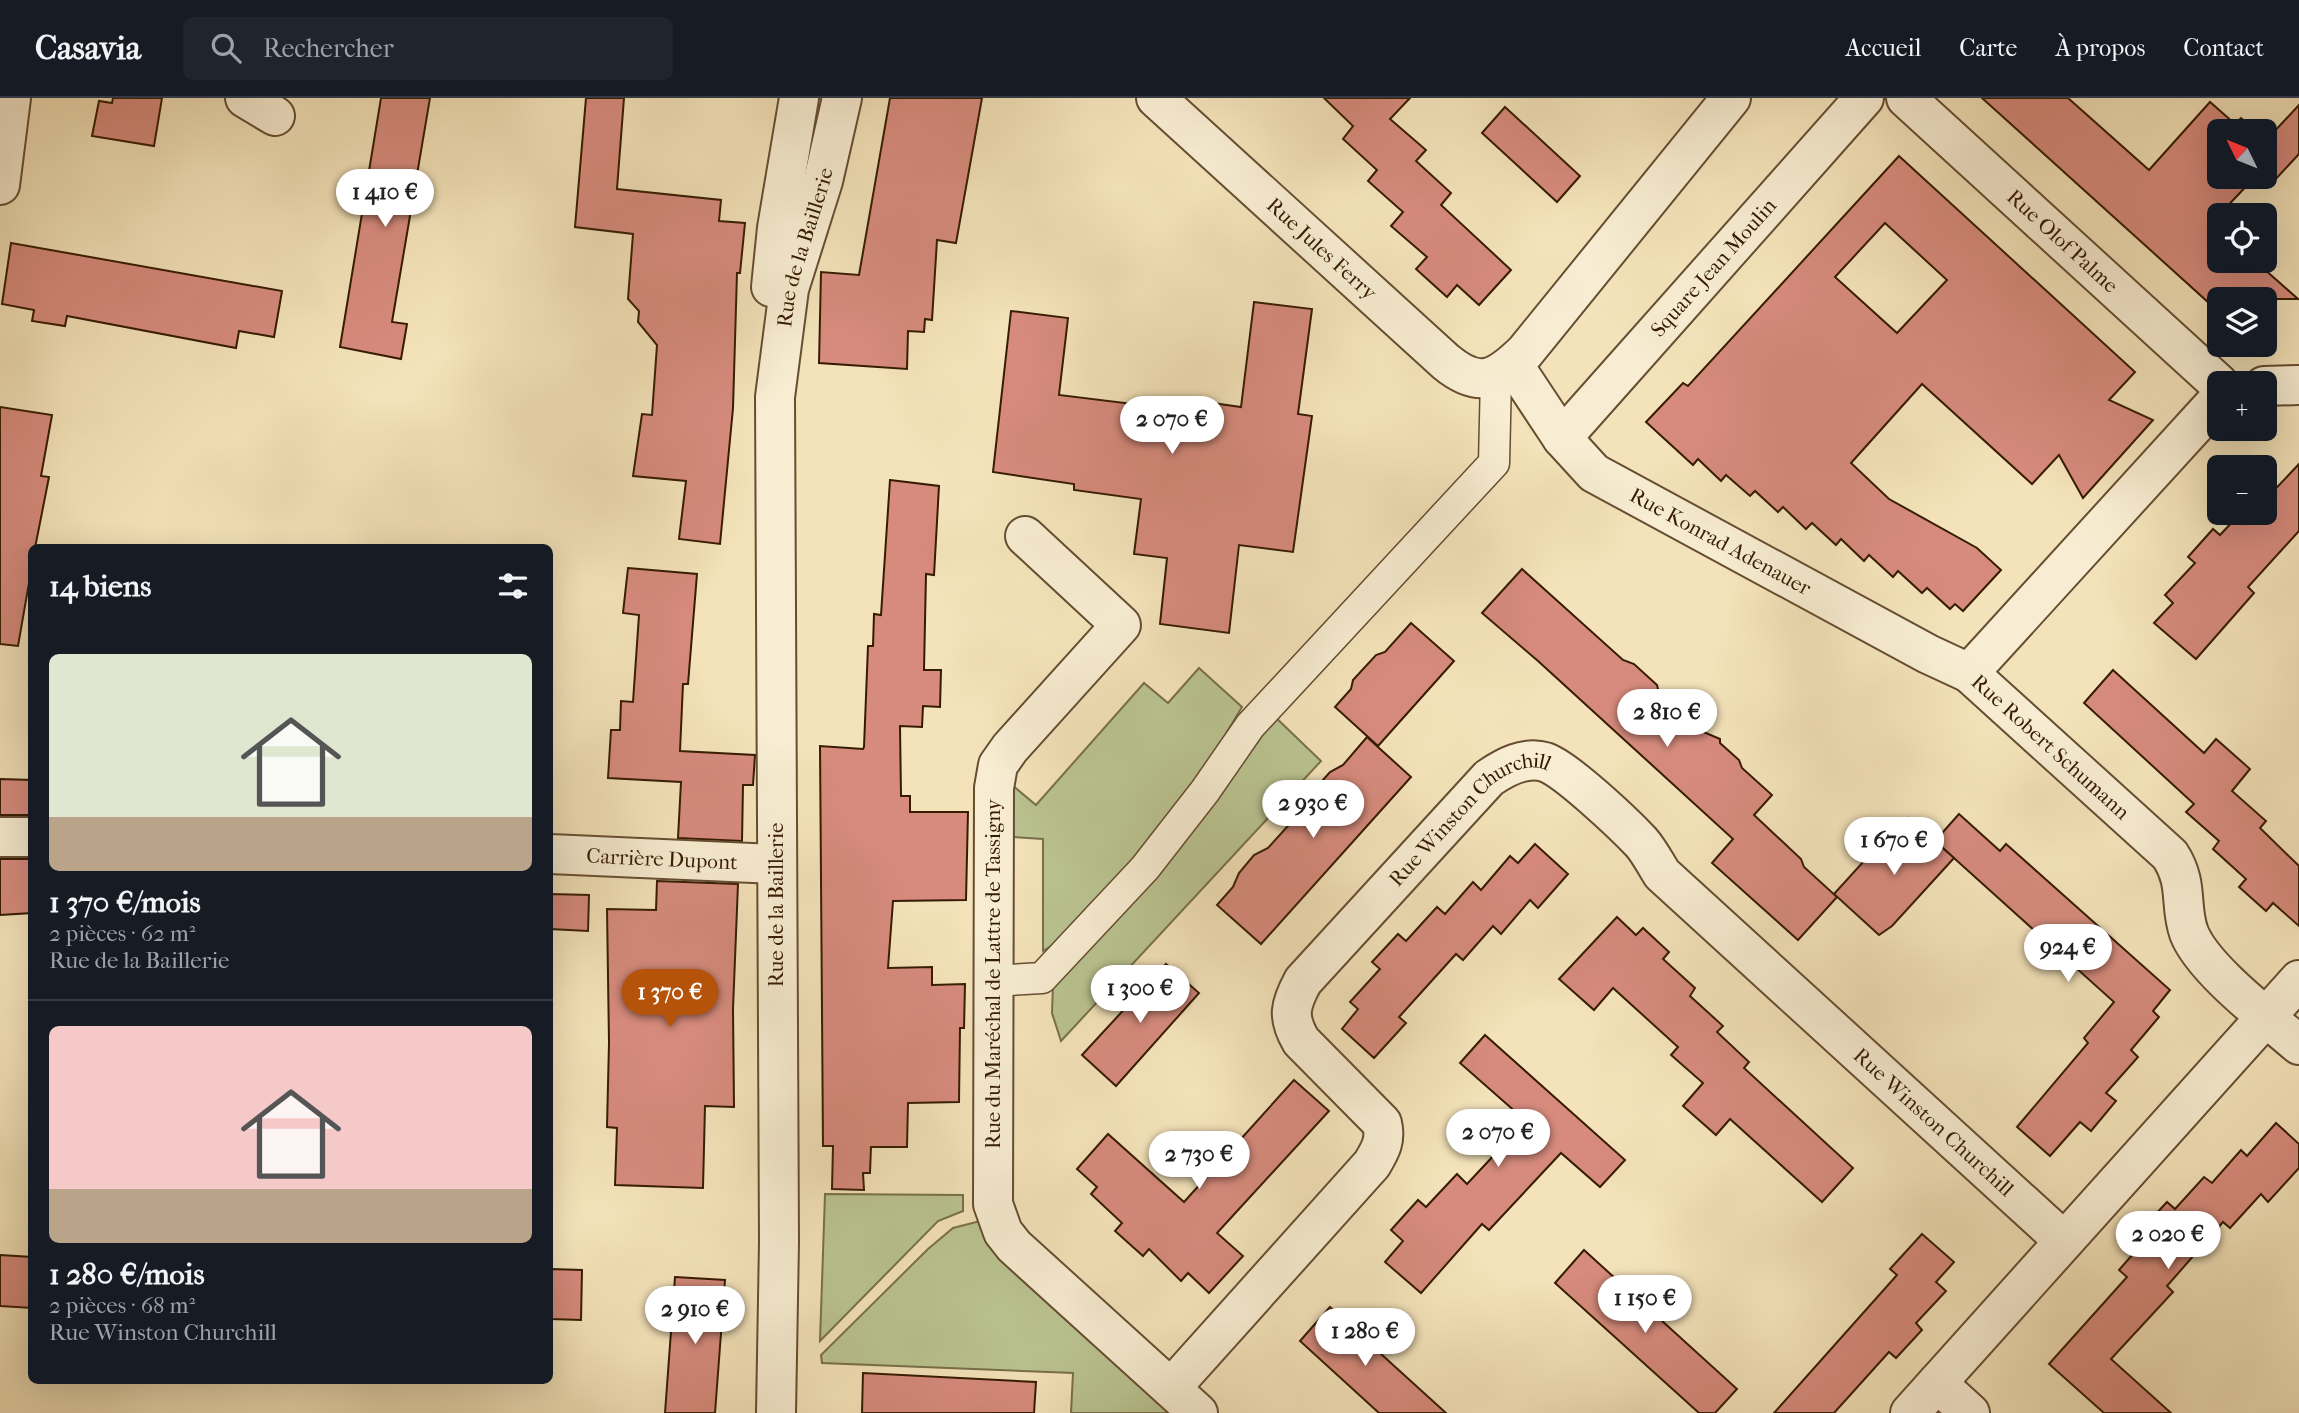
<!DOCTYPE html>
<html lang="fr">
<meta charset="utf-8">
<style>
:root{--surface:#171b24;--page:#20242c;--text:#f1f3f6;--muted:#9ea1a6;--line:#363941;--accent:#b45309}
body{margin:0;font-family:"IM FELL French Canon",serif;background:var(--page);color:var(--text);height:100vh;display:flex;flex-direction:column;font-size:26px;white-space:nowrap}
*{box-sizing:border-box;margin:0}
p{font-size:23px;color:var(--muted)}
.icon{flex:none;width:38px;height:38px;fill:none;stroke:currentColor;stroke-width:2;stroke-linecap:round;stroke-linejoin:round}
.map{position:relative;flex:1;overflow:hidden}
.sheet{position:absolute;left:28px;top:446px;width:525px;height:840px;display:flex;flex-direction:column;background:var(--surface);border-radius:10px;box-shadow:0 7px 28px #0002}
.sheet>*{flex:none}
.needle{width:46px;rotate:313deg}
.controls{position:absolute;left:2207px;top:21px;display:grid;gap:14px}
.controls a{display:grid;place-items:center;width:70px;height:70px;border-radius:10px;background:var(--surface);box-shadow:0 7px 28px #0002;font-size:35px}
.price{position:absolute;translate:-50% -60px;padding:0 16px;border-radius:24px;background:#fff;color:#222;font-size:23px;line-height:46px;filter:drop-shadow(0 2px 4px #0008)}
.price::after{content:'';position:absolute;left:50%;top:42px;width:21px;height:16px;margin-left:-10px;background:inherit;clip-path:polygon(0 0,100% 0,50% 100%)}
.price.active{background:var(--accent);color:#fff}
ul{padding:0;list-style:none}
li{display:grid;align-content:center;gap:14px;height:371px;padding:0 21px}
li+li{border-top:2px solid var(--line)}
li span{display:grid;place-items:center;height:217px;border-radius:10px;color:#555}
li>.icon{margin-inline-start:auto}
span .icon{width:126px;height:126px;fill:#fffc;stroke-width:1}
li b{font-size:30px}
h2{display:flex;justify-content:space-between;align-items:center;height:84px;padding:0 21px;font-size:30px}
header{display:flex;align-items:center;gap:42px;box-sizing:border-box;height:98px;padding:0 35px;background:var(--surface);border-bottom:2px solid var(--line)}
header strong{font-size:33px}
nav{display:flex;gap:38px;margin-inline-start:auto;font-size:24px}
.search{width:490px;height:63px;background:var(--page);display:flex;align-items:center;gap:18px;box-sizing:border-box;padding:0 24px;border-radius:10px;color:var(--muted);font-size:26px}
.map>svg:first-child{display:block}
</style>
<header>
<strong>Casavia</strong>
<div class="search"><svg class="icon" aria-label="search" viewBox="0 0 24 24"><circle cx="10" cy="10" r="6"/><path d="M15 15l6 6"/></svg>Rechercher</div>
<nav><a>Accueil</a><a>Carte</a><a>À propos</a><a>Contact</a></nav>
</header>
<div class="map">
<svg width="2299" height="1315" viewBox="0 0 2299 1315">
<rect width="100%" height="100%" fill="#f4e3ba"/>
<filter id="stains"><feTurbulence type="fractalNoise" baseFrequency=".00286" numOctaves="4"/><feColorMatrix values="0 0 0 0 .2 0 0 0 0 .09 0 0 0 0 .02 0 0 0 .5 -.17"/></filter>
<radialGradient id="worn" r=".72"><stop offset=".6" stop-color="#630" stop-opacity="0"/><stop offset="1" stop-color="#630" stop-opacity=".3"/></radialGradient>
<g fill="#bac491" stroke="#78704a" stroke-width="2">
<path d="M1199,570L1242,609L1227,634L1199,688L1061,842L1043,853V741L1013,739L1012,687L1036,707L1144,585L1168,605Z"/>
<path d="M1270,614L1321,663L1061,943L1052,915L1053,886Z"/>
<path d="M825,1096L963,1097V1113L938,1123L820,1243Z"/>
<path d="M980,1123L1176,1315H1071L1073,1275L822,1265L821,1257L928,1151L953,1130Z"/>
</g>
<g fill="#d78b7d" stroke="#361b03" stroke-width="2" fill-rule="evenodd">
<path d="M113,0H162L154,48L92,38L99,3L112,5Z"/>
<path d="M381,0H430L392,224L407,226L401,261L340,249Z"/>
<path d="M586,0H624L617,91L721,102L719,123L745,125L740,175H737L733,310L720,446L679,441L686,383L633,378L642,316L652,317L657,247L638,224L639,213L628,201L633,136L575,129Z"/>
<path d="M890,0H982L956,145L937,142L932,222L925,221L924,234L908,233L907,271L819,265L821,174L859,177Z"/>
<path d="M1324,0H1410L1390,21L1426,52L1416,63L1451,95L1441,107L1511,172L1479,207L1457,187L1447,199L1416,171L1427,159L1391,128L1403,114L1368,83L1377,72L1343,41L1353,28Z"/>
<path d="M1982,0H2068L2149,72L2210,4L2235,26L2241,20L2257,33H2219V79H2255L2219,117V163H2255L2298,201H2213L2209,205Z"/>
<path d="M2299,7V56L2273,84L2264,75V40L2272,36Z"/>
<path d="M1505,9L1580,78L1557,104L1482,35Z"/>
<path d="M1899,58L2135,274L2109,302L2153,322L2083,400L2059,357L2032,386L1922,286L1851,365L1889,401L1977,450L2001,472L1963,513L1955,506L1950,511L1927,490L1922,495L1898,473L1893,479L1869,457L1864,463L1841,441L1836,447L1812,425L1806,431L1783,409L1778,414L1755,393L1750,398L1726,377L1721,383L1698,361L1693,367L1646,324L1683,285L1688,288ZM1885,125L1947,182L1897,235L1835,179Z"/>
<path d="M11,145L282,193L274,239L239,233L236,250L67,218L65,228L32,223L34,212L2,206Z"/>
<path d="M1254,204L1312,211L1298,316L1312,318L1293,454L1239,447L1229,535L1160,526L1167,460L1134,456L1141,401L1074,392V386L993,374L1011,213L1068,220L1059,297L1198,314V303L1241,309Z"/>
<path d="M0,309L52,317L41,378L49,379L35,450H32V468L18,548L0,546Z"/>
<path d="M2299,366V433L2248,489L2254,495L2196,561L2154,525L2173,505L2165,497L2195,465L2188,459L2213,431L2220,437L2236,420L2243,426L2253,415H2264V403Z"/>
<path d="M890,382L939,388L934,477L926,476L924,572H941L940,609L923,608L922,629L900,628L901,698H910V714H968L966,802L893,803L888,870L932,869V887L965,886L964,930H960L959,1004L908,1005L907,1049H871L870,1075H863L864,1092L832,1091L833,1048H823L820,648L863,651L864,649L868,548H873L874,516L881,517Z"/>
<path d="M628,470L697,476L688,586H683L680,653L755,657L753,687H743L742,743L678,740L681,684L608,680L611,632H620L621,603L633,604L639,517L623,515Z"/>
<path d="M1522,471L1623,562L1634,566L1657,587L1659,595L1701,633L1720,641V645L1739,662L1742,670L1772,697L1754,717L1801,761L1804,769L1837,799L1798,842L1712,765L1733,741L1538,563L1482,515Z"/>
<path d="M1411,525L1454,563L1378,648L1335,609L1351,591L1353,582L1376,557L1385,554Z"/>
<path d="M2113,572L2204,655L2216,641L2250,671L2232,693L2266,723L2260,730L2299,768V828L2273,805L2266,813L2239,789L2246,781L2213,751L2219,743L2186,714L2194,706L2084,605Z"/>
<path d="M1367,639L1411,679L1261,846L1217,807L1233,789L1239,775L1254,757L1268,750L1306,708L1313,693L1330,674L1343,667Z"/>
<path d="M0,681L32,682V717H0Z"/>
<path d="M1959,716L2000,753L2006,746L2170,892L2153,913L2159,919L2131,952L2138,959L2106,995L2116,1003L2091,1033L2080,1024L2050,1058L2017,1029L2088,945L2084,940L2114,904L1935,743Z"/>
<path d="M1909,720L1954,760L1892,828L1879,837L1834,796L1873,753L1882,750Z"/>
<path d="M1535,746L1568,776L1538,810L1530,802L1501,836L1493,828L1463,862L1456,856L1399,919L1406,925L1374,960L1342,931L1358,911L1350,904L1380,871L1372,864L1398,836L1406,843L1437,809L1445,816L1473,784L1481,792L1510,758L1518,765Z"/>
<path d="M0,761H32V815L0,817Z"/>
<path d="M657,783L738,786L733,911L734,1009L705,1008L703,1090L615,1087L617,1030L607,1029L609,945L607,811L656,812Z"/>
<path d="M550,796L589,797L588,833L550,831Z"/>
<path d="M1617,819L1636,837L1643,830L1669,854L1663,861L1695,890L1690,898L1723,928L1717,934L1749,964L1744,970L1853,1070L1822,1104L1730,1021L1716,1037L1683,1008L1703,985L1671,957L1678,949L1613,890L1594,912L1559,881Z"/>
<path d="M1166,866L1199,895L1116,988L1082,957Z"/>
<path d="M1485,937L1625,1062L1600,1089L1561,1055L1489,1132L1482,1126L1421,1195L1385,1164L1403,1143L1391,1132L1418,1102L1426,1109L1457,1076L1467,1086L1526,1023L1460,965Z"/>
<path d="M1294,982L1329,1013L1217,1135L1243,1158L1209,1195L1188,1175L1181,1183L1149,1151L1143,1158L1115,1133L1122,1125L1091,1096L1097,1089L1077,1071L1108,1036L1184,1104Z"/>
<path d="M2276,1025L2299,1046V1070L2268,1104L2261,1096L2230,1130L2223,1124L2167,1188L2173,1194L2111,1261L2171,1315H2104L2049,1266L2127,1179L2119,1172L2148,1139L2141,1132L2167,1104L2175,1111L2204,1079L2212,1085L2241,1052L2247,1058Z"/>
<path d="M1922,1136L1954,1164L1936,1184L1946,1193L1916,1225L1922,1232L1896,1260L1889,1254L1834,1315H1774L1897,1177L1890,1171Z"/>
<path d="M1584,1152L1737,1291L1715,1315H1699L1555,1185Z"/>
<path d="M0,1157L32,1159V1210L0,1208Z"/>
<path d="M550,1171L582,1172L581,1222L550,1221Z"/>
<path d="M675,1179L725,1182L715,1315H665Z"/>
<path d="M1330,1209L1392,1266L1446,1315H1379L1300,1243Z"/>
<path d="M863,1275L1036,1284L1034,1315H862Z"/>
</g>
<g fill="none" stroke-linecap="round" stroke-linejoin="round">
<defs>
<path id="pedestrian" d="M993,883L1042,880L1145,770L1205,693L1250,628L1494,365L1496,279"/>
<g id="minor">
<path d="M245,0L275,18"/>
<path id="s1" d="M1156,0L1446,264C1480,292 1497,281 1525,254L1731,0"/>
<path id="s2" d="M1906,0L2219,286"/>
<path d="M0,87L11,0"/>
<path d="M771,189L777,130L799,0"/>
<path id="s3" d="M1513,266L1562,340L1594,375L1928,556L1969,575"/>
<path d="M2264,288L2299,287"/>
<path id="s4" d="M2219,301L1969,575L2170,757C2189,786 2179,807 2189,835C2203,871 2268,920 2299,947"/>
<path id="s5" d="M1562,340L1864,0"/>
<path d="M1025,438L1121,527L1010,650L998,667L994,690L993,1106L1003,1134L1014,1148L1198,1315"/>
<path d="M0,739H32"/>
<path id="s6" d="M550,756L776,766"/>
<path d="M1937,1285L1970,1315"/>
<path id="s7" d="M1171,1290L1372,1066C1381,1051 1386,1042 1382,1025L1301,943C1287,919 1290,907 1303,883L1489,680C1505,669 1525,658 1545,664C1566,671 1624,726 1641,744C1649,753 1655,765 1662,776L2064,1143"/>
<path id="s8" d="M776,1315L779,1144L775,299L789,191L823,83L842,0"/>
<path d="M1910,1315L2299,882"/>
</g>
</defs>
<use href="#pedestrian" stroke="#664d31" stroke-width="33"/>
<use href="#minor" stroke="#664d31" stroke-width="42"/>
<use href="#pedestrian" stroke="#f8edd2" stroke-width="30"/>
<use href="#minor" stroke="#f8edd2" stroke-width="38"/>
</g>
<g text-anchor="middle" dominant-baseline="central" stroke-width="5" stroke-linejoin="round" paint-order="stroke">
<g font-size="21" fill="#361b03" stroke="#f8edd2">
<text stroke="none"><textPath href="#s2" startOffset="212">Rue Olof Palme</textPath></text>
<text stroke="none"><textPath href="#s8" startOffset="1169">Rue de la Baillerie</textPath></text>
<text stroke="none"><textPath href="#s1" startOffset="224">Rue Jules Ferry</textPath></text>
<text stroke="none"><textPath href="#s5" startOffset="228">Square Jean Moulin</textPath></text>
<text stroke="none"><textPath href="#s3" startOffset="280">Rue Konrad Adenauer</textPath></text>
<text stroke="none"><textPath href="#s4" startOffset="481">Rue Robert Schumann</textPath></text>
<text stroke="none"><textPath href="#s7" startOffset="761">Rue Winston Churchill</textPath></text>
<text stroke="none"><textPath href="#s6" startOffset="112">Carrière Dupont</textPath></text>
<text transform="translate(776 807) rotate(-90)">Rue de la Baillerie</text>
<text transform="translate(993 876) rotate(-90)">Rue du Maréchal de Lattre de Tassigny</text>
<text stroke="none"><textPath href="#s7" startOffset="1391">Rue Winston Churchill</textPath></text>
</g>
</g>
<rect width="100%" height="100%" filter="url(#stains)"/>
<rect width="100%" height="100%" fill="url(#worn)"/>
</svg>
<div class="controls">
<a><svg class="needle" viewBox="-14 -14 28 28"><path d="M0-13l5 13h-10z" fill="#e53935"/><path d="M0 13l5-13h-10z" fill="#9ea1a6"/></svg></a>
<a><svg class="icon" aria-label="locate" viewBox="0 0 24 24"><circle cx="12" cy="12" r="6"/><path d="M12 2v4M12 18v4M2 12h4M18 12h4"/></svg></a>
<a><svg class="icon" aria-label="layers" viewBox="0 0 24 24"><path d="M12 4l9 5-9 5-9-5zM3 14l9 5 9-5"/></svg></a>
<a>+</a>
<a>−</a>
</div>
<b class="price" style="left:385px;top:131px">1 410 €</b>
<b class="price" style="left:1172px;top:358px">2 070 €</b>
<b class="price" style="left:1667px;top:651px">2 810 €</b>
<b class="price" style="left:1313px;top:742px">2 930 €</b>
<b class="price" style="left:1894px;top:779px">1 670 €</b>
<b class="price" style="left:2068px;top:886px">924 €</b>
<b class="price" style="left:1140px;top:927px">1 300 €</b>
<b class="price active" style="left:670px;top:931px">1 370 €</b>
<b class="price" style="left:1498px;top:1071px">2 070 €</b>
<b class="price" style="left:1199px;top:1093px">2 730 €</b>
<b class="price" style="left:2168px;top:1173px">2 020 €</b>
<b class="price" style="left:1645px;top:1237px">1 150 €</b>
<b class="price" style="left:695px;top:1248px">2 910 €</b>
<b class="price" style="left:1365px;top:1270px">1 280 €</b>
<section class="sheet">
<h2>14 biens<svg class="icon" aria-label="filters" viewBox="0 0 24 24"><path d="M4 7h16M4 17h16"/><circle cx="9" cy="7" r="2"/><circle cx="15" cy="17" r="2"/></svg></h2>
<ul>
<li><span style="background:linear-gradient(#dfe7d0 75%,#b9a48a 0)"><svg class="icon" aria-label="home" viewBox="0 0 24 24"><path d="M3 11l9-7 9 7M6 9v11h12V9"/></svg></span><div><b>1 370 €/mois</b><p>2 pièces · 62 m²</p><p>Rue de la Baillerie</p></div></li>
<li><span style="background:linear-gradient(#f6c9c9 75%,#b9a48a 0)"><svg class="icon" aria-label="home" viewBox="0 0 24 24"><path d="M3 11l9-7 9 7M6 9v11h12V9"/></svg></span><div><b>1 280 €/mois</b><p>2 pièces · 68 m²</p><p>Rue Winston Churchill</p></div></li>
</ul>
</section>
</div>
